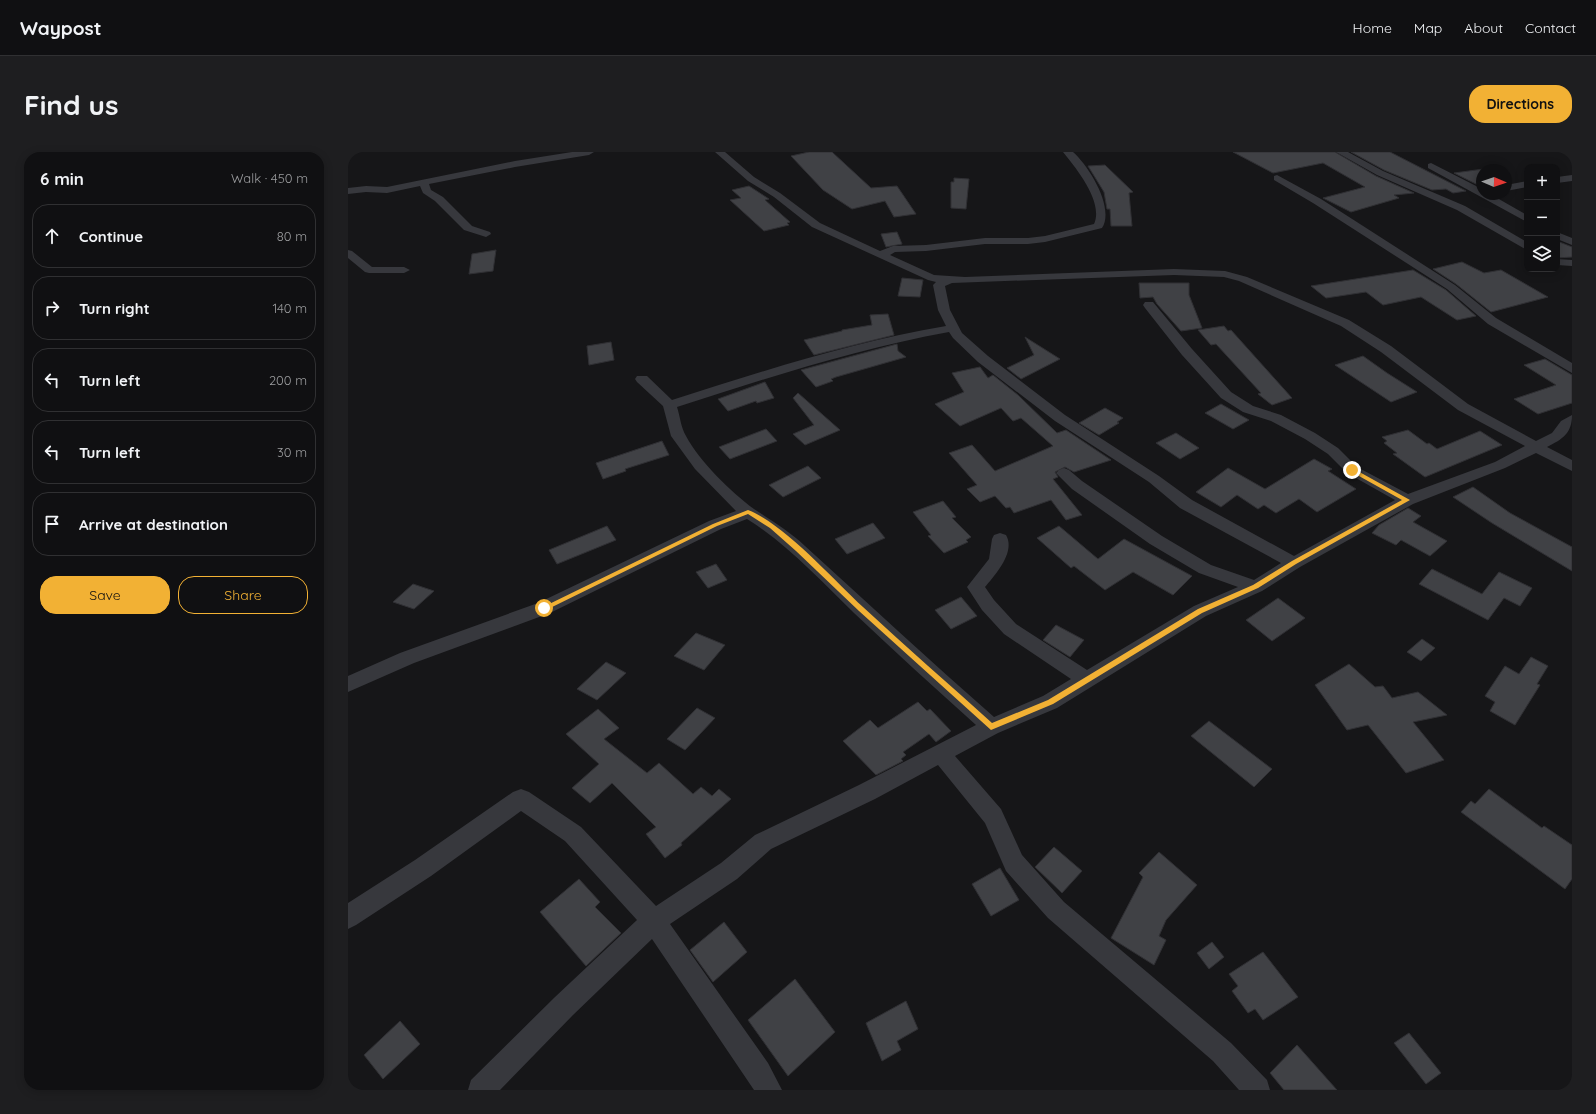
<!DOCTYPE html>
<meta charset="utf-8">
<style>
body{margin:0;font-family:Quicksand,sans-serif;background:#1e1e20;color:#f1f3f6}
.controls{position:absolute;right:12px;top:12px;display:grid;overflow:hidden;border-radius:8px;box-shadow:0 2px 10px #0003}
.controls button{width:36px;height:36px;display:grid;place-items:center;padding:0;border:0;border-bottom:1px solid #303032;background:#101012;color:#f1f3f6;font:20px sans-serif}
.compass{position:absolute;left:1128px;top:12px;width:36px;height:36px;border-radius:50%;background:#101012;box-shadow:0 2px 10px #0003;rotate:92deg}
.stop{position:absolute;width:12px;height:12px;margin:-9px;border:3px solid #f2b134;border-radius:50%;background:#fff}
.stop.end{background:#f2b134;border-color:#fff;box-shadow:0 1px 4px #0008}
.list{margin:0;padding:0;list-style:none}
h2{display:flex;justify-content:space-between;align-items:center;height:52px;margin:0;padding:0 16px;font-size:17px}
h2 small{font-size:13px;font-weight:400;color:#9c9d9f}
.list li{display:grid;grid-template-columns:26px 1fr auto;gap:12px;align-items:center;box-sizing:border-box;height:64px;margin:0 8px 8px;padding:0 8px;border:1px solid #303032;border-radius:16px}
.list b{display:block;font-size:15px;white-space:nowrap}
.list em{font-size:13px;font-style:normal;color:#9c9d9f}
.actions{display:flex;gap:8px;padding:12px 16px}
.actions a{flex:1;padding:9px 0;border:1px solid #f2b134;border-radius:16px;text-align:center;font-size:14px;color:#f2b134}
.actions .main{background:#f2b134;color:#111}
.icon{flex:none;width:22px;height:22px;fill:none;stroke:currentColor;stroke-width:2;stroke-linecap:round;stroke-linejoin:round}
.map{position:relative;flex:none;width:1224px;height:938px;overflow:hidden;border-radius:16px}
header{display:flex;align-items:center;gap:24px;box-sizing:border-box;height:56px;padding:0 20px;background:#101012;border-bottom:1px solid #303032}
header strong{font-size:19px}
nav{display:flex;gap:22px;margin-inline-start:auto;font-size:14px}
.intro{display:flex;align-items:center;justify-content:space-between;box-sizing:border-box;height:96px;padding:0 24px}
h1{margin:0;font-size:28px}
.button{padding:10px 18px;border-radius:16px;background:#f2b134;color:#111;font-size:14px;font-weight:700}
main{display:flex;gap:24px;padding:0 24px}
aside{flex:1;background:#101012;border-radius:16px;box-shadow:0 2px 10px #0003}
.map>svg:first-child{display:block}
.building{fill:#404145;stroke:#303034}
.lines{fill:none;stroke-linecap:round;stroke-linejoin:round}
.street{fill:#37383d;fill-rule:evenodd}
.route{fill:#f2b134}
</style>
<header>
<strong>Waypost</strong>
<nav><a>Home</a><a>Map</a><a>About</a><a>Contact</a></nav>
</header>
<div class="intro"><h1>Find us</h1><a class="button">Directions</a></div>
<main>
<aside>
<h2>6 min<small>Walk · 450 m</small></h2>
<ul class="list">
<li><svg class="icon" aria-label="ahead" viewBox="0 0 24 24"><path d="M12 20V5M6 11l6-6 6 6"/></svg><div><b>Continue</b></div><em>80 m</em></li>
<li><svg class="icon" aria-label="right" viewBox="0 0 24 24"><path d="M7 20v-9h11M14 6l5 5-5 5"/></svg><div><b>Turn right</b></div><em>140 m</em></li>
<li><svg class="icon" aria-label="left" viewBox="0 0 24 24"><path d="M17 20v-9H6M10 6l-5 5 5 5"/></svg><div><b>Turn left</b></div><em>200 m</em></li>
<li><svg class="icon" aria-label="left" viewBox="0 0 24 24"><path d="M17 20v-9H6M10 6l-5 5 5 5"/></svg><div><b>Turn left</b></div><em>30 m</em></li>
<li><svg class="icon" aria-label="arrive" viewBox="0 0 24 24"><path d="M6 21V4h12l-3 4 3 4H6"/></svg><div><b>Arrive at destination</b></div></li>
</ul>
<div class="actions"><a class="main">Save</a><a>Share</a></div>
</aside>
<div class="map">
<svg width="1224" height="938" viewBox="0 0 1224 938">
<rect width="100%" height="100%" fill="#161618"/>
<!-- building -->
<path class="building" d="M461 0H484L523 36 549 34 568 62 546 65 537 49 504 57 475 38 443 4Z
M885 0H987L1028 24 1066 41 1046 43 1051 46 1003 60 975 46 1017 35 975 11 925 21Z
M1003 0H1042L1118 39 1105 41 1098 37 1084 38 1036 18Z
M757 13 785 40 781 41 784 74H763L762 57H759L756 40 740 14Z
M1143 16 1148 18H1134V35L1106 21Z
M606 26 621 27 618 57 603 56V30H606Z
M401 34 421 47 417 48 442 70 439 71 441 73 416 79 382 48 393 46 384 38Z
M549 80 554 92 538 95 533 82Z
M1209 89 1224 95V105L1209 106Z
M148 98 145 119 121 122 124 102Z
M1114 110 1136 121 1153 118 1200 145 1143 160 1108 132 1085 117Z
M1065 118 1098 138 1128 164 1109 168 1073 145 1035 153 1018 140 978 146 963 134Z
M554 126 575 128 572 145 550 144Z
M791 131H841V143L854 176 833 179 809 152 805 145 792 146Z
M540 162 546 183 466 203 456 188 494 179V178L524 173 522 163Z
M876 174 880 179 883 178 944 246 924 253 910 242 913 241 868 192 863 193 850 178Z
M677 185 712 207 673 227 659 216 686 203Z
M263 190 266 208 241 213 239 194Z
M549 192 550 199 558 205 488 225 483 227 485 229 468 235 453 218Z
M1015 204 1039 221 1069 240 1043 250 987 213Z
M1197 207 1224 223V251L1190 262 1166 247 1208 233 1176 213Z
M632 215 640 226 645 223 670 243 709 281 718 278 763 308 726 320 717 315 707 320 710 325 705 327 734 363 718 368 703 348 666 361 662 355 658 356 647 344 632 350 619 337 629 333 601 301 624 293 647 319 705 294 673 266 665 269 653 256 612 274 587 252 616 240 604 221Z
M417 230 426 246 409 251 408 249 380 259 370 247Z
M450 241 492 278 457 293 445 282 466 273 445 246Z
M873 252 901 268 885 277 857 261Z
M757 256 775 266 769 270 771 271 751 283 731 271Z
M418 277 429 289 382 307 371 295Z
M1060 278 1079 292 1081 291 1089 297 1132 279 1154 293 1077 325 1045 302 1049 301 1036 291 1039 289 1034 285Z
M828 281 851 296 832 307 808 291Z
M314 289 321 303 277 317 278 319 255 327 248 311Z
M966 307 984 317 980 319 1008 337 969 360 951 347 928 361 916 353 910 357 889 343 873 355 848 340 880 316 917 337Z
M460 314 473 326 435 345 421 333Z
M1125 335 1162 361 1224 395V419L1144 371 1105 345Z
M595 349 608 365 604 366 623 385 618 388 620 390 596 401 580 384 583 383 565 360Z
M1060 356 1073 364 1065 370 1099 389 1082 404 1053 388 1048 393 1024 381 1031 373Z
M525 371 537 386 499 402 487 387Z
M259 374 268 388 209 412 201 398Z
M711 374 750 407 776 387 844 424 825 443 785 420 757 438 726 414 723 416 689 386Z
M368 412 379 428 360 436 348 420Z
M1084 417 1134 442 1151 420 1184 436 1172 454 1156 446 1140 468 1071 432Z
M65 432 86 439 66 457 45 450Z
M613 445 629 464 603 477 587 458Z
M930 446 957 466 924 489 898 468Z
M708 473 736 488 722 505 695 488Z
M348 481 377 493 356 518 326 504Z
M1074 487 1087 496 1073 509 1059 500Z
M1183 505 1200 514 1189 532 1192 533 1167 573 1142 559 1147 550 1137 544 1157 514 1171 522Z
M258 510 278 521 249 548 229 537Z
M1001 512 1027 535 1035 534 1044 546 1070 540 1099 563 1065 570 1096 608 1058 621 1020 573 999 578 967 533Z
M570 550 579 559 582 557 603 579 588 590 581 582 555 600 558 603 553 607 555 609 528 623 495 589 522 568 530 576Z
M349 556 367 566 337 598 319 587Z
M250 557 271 576 256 587 299 621 311 611 345 642 353 635 364 644 371 637 383 647 333 691 334 693 317 706 298 682 308 675 264 631 242 651 224 636 251 612 218 582Z
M861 569 924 617 906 635 843 584Z
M1141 637 1194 676 1196 674 1224 693V727L1217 737 1113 660 1123 649 1127 652Z
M706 695 734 719 714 741 687 715Z
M811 700 849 733 818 768 811 784 818 788 806 813 763 786 795 725 791 721Z
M652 716 671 748 643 764 624 732Z
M231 727 252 750 247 755 273 781 238 814 192 760Z
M376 770 399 800 365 830 342 798Z
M864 790 876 805 861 817 849 801Z
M915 800 950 845 915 868 907 857 900 861 884 839 890 834 881 822Z
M447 827 487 880 440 924 400 868Z
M558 849 570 877 549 889 553 898 534 909 518 871Z
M52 869 72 892 35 927 16 903Z
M1061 881 1093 921 1078 932 1046 891Z
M949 893 989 938H936L922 921Z"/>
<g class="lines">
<!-- street -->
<path class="street" d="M224 0H246L241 3 167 15 81 32 83 38 95 45 124 74 142 80 143 82 138 85 116 78 87 49 75 41 72 34 39 41 18 40 0 42V36L18 34 39 35 167 9Z
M367 0H377L406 25 432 41 472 71 532 99 545 94 578 93 637 86H680L697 84 746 72C756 50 728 16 715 0H725C741 14 767 56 754 76L697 90 680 92H637L578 99 547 100 542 103 586 123 617 125 826 117 877 119 899 125 1001 168 1043 194 1120 252 1188 289 1204 281 1213 269 1224 263C1224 281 1215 287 1199 295L1224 308V319L1188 301 1157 316 1065 352 952 415 914 439 858 464 709 556 650 581 607 604 653 657 674 703 716 750 883 891 919 928 922 938H891L865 909 700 766 658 719 637 671 590 613 527 647 423 697 389 727 322 772 420 911 434 938H406L304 787 225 863 152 938H120L123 928 207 845 289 768 217 689 173 659 83 724 8 773 0 777V751L67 708 165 640 173 637 181 640 233 675 308 754 373 711 407 683 511 633 628 573C587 536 546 499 506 461 472 428 439 392 399 367L373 377 202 461 66 511 0 540V524L52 501 190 451 361 369 388 359 347 317 323 284 315 254 289 230 287 227 289 224H299L324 248C415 219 504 190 598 174L590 158 585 133 588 130 580 128 464 75 426 45 400 29ZM826 123 876 125 891 129 993 174 1033 200 1110 258 1177 294 1147 310 1060 342 1009 315 990 296 967 281 933 263 905 254 883 240 844 197 805 150H797L795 153 797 156 834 203 873 246 895 260 923 269 957 287 980 302 999 321 1047 348 946 404 844 348 811 324 717 263 640 204 614 181 602 158 597 134 604 131ZM601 180 605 186 630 210 707 269 801 330 832 356 933 411 906 428 863 413 814 384 734 329 721 318 716 316 711 318 708 321 724 337 802 392 851 421 890 435 846 454 739 518 668 472 646 448 637 435C647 423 668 400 658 383L652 381 646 383 644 387 641 407 619 435 634 458 656 482 723 527 695 544 646 565C582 509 520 451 457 394 441 379 424 369 406 357 383 340 351 309 338 284 333 276 332 264 329 255 419 226 508 197 601 180Z
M988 0H1000L1035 19 1117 54 1179 90V98L1109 58 1029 23Z
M1083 11 1134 37V42H1142L1179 63V70L1080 16V12Z
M929 23 973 47 1107 133 1148 166 1224 211V221L1140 172 1099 137 965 51 926 28V24Z
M1224 23V29L1209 31V25Z
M1179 29V35L1158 39V33Z
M1209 80 1224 86V93L1209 87Z
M0 98 4 99 24 115H56L62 118 56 121H21L17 120 0 106Z
M1209 107 1224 108V114L1209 113Z"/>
</g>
<!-- route -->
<path class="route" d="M1002 317H1006L1062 348 948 412 910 436 854 461 705 552 643 578 511 459 448 399 422 376 400 362 369 374 198 458 193 456 365 372 400 358C435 371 486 428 515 455 558 495 601 532 644 571L700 548 850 457 905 433 944 409 1054 348 1002 319Z"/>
</svg>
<div class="controls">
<button>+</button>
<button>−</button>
<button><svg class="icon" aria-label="layers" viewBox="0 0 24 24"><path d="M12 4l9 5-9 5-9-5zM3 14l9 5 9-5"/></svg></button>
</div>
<svg class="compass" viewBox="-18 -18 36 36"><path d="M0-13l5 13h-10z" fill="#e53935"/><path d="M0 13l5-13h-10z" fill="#9c9d9f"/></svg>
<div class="stop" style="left:196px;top:456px"></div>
<div class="stop end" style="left:1004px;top:318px"></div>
</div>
</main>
